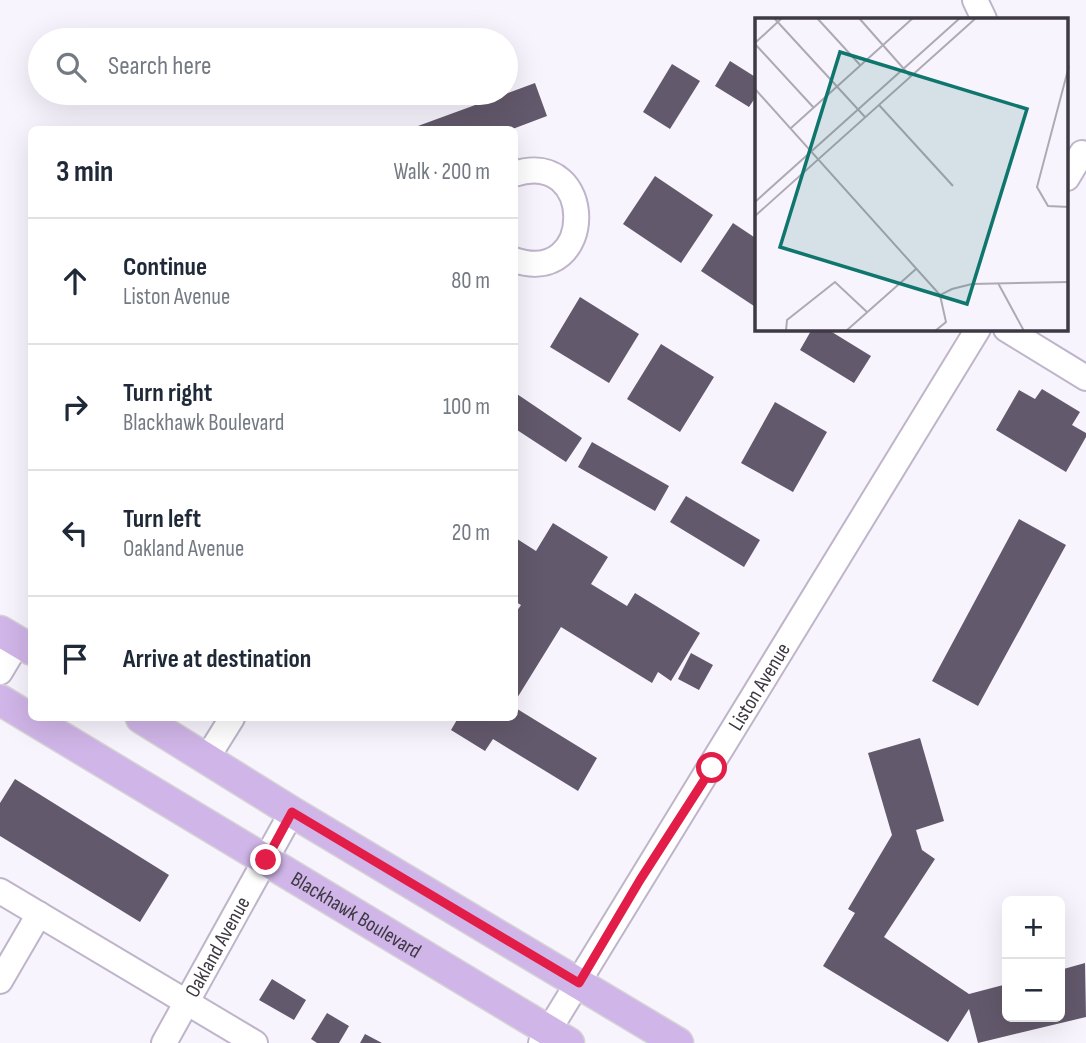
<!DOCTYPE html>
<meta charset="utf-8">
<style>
body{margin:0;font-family:"Sofia Sans Condensed",sans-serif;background:#f6f6f7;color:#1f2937}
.controls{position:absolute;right:21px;bottom:21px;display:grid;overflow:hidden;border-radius:10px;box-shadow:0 7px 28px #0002}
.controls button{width:63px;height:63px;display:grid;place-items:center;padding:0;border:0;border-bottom:2px solid #e0e1e3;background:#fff;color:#1f2937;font:35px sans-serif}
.stop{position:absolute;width:21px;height:21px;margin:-16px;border:5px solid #e11d48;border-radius:50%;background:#fff}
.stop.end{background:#e11d48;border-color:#fff;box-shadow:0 2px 7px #0008}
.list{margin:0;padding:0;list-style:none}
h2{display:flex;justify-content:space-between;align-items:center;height:91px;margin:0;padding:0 28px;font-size:30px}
h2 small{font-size:23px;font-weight:400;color:#747a83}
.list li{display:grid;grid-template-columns:46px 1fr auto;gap:21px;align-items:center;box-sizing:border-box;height:126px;padding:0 28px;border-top:2px solid #e0e1e3}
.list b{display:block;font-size:26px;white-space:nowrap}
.list p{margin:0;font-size:23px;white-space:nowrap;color:#747a83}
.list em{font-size:23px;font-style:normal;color:#747a83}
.icon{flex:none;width:38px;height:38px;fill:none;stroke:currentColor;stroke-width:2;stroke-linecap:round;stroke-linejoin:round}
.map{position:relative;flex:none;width:1086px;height:1043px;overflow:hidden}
.search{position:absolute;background:#fff;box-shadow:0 7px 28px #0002;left:28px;top:28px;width:490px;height:77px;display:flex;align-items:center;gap:18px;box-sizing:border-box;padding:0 24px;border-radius:38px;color:#747a83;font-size:26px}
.panel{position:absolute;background:#fff;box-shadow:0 7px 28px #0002;left:28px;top:126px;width:490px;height:595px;border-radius:10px}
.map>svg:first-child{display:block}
.building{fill:#63596c}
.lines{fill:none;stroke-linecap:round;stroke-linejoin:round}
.minor-casing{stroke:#bfb4ca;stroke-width:28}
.major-casing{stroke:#d5d3d5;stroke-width:33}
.minor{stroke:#fff;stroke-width:24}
.major{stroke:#d0b5e8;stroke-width:30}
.route{stroke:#e11d48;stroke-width:9}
.labels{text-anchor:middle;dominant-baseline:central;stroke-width:7;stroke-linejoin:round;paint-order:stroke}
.street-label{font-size:21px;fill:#3e3942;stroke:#fff}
.inset-road{fill:none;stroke:#aea9b2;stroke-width:2}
.view{fill:#0f766e;fill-opacity:0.15;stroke:#0f766e;stroke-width:3.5}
.inset-edge{fill:none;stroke:#3e3942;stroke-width:3.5}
</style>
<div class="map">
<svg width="1086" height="1043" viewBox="0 0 1086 1043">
<rect width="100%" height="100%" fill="#f8f4fd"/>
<!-- building -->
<path class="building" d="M730 61 757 78V95L749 107 715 86Z
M672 64 700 81 670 129 643 112Z
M535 83 547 116 510 130H407Z
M655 176 713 215 681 263 623 224Z
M733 223 757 239V308L701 271Z
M580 297 639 334 609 383 550 347Z
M812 329H827L871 356 854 383 800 350Z
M661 344 714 377 680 432 627 399Z
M1042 389 1080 412 1072 425 1086 433V437L1066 472 996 430 1019 390 1035 399Z
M514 392 582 438 566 462 514 428Z
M775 402 827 432 793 492 741 463Z
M592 442 669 486 655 511 578 467Z
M686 496 760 540 744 567 670 522Z
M1019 519 1066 545 978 706 932 681Z
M553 523 608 557 591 584 627 606 635 593 700 633 671 681 658 672 652 683 561 627 514 703V615L521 605 514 601V537L536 551Z
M691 653 713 665 699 690 678 679Z
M514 707 597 758 578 791 493 739 485 751 451 730 458 718H514Z
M920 738 944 821 916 830 922 850 935 859 884 937 969 994 1007 984V1017H1060V970L1085 963 1086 1017 978 1043 969 1009 948 1042 823 966 855 913 848 909 892 835 868 753Z
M15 779 169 875 140 922 0 836V803Z
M272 979 306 1000 294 1020 259 1000Z
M327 1013 349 1026 339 1043H317L311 1039Z
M365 1034 382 1043H360Z"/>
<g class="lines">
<!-- minor casing -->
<g class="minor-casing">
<g id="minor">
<path d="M975 0 984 19"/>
<path d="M514 174C597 147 597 288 514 260"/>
<path d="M1067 178 1082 153"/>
<path d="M1006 329 1086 378"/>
<path d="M0 672 18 642"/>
<path d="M207 758 232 718"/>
<path d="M0 891 255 1043"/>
<path d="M0 981 39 914"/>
<path id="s1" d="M164 1043 292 812"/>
<path id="s2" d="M541 1043 978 329"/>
</g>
</g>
<!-- major casing -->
<g class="major-casing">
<g id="major">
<path d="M0 631 32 650"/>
<path id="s3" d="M0 700 569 1043"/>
<path d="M141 718 292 812 678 1043"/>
</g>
</g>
<!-- minor -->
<use href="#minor" class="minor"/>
<!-- major -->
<use href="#major" class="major"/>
</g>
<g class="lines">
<!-- route -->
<path class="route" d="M266 860 292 812 579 983 640 880 712 768"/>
</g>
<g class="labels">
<!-- street labels -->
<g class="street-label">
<text stroke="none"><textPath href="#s2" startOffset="418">Liston Avenue</textPath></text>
<text stroke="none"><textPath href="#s3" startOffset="416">Blackhawk Boulevard</textPath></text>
<text stroke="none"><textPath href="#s1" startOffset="110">Oakland Avenue</textPath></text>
</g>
</g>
<!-- overview -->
<g transform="translate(755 18)">
<rect width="313" height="313" fill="#f8f4fd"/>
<path class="inset-road" d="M19 0 110 99M62 0 106 48M104 0 156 59M0 25 27 0M0 26 59 90M314 48 282 169 293 188 314 189M0 71 185 277M124 87 198 168M36 110 158 0M0 184 205 0M0 198 221 0M243 265 269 313M31 313 32 302 80 264 112 294M91 313 161 251M180 313 191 304 185 277 197 271 217 266 314 264"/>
<path class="view" d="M85 34 272 91 212 286 25 229Z"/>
<rect width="313" height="313" class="inset-edge"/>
</g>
</svg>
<div class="controls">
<button>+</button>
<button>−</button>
</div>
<div class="stop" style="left:712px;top:768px"></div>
<div class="stop end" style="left:266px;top:860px"></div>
<div class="search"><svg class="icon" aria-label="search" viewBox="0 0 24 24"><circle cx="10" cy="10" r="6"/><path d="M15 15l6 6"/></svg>Search here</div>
<section class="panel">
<h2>3 min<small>Walk · 200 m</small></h2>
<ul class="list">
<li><svg class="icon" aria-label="ahead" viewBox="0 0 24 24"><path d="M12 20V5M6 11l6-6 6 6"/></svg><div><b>Continue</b><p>Liston Avenue</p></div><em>80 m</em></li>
<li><svg class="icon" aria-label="right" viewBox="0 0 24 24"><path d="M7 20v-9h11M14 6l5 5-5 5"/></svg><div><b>Turn right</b><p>Blackhawk Boulevard</p></div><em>100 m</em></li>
<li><svg class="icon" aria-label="left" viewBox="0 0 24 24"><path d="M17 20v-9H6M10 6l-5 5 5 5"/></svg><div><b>Turn left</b><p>Oakland Avenue</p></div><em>20 m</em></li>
<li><svg class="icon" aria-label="arrive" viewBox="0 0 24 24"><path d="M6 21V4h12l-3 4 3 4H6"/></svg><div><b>Arrive at destination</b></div></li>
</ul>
</section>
</div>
